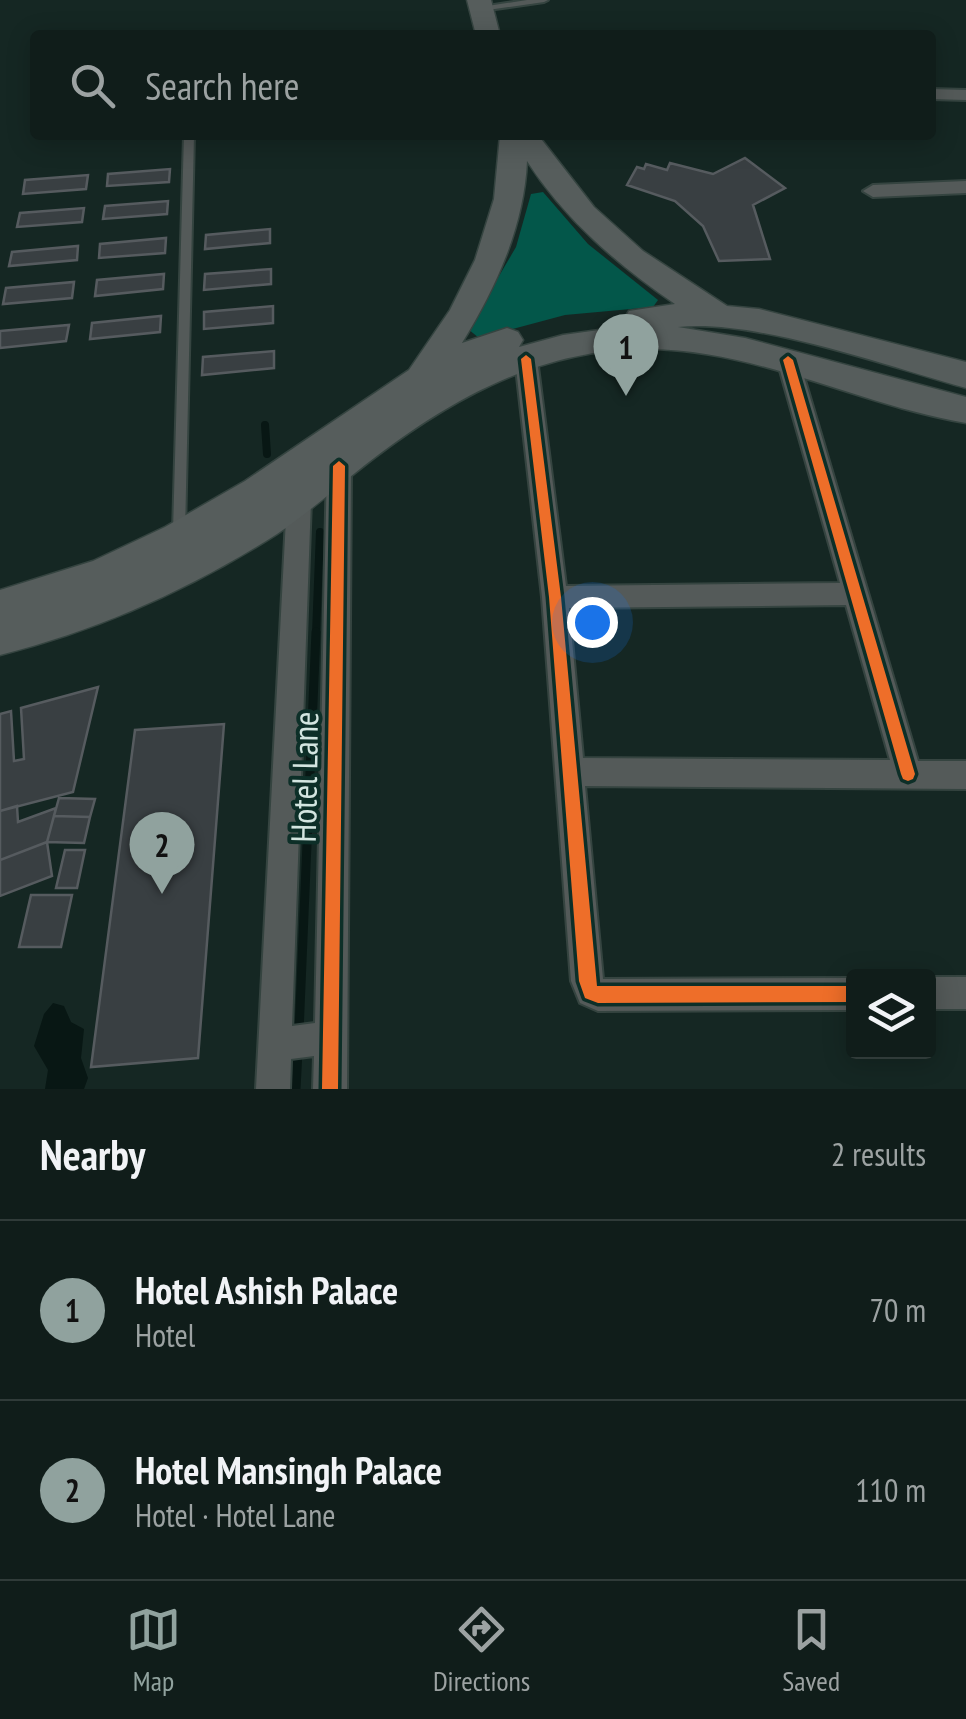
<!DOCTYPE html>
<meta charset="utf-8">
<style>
body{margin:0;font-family:"PT Sans Narrow",sans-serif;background:#192623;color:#f1f3f6}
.controls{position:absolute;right:30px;bottom:30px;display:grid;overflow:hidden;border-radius:10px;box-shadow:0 5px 25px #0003}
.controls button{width:90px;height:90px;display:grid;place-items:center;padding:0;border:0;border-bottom:2px solid #303b39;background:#101d1a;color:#f1f3f6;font:50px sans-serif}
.you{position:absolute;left:592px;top:622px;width:35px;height:35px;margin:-25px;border:8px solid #fff;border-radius:50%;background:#1a73e8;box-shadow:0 0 0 15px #1a73e833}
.badge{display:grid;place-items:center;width:65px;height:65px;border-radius:50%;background:#90a29e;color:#111;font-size:32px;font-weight:700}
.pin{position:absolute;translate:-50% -82px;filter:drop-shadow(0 2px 5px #0008)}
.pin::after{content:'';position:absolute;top:52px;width:35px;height:30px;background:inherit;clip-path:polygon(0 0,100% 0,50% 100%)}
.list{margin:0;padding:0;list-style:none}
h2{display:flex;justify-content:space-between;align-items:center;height:130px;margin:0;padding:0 40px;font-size:42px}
h2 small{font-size:32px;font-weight:400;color:#9ca2a2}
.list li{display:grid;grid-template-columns:65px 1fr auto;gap:30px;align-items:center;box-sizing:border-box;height:180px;padding:0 40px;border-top:2px solid #303b39}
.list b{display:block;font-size:38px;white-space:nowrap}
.list p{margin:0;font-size:32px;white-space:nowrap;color:#9ca2a2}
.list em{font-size:32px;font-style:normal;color:#9ca2a2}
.icon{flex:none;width:55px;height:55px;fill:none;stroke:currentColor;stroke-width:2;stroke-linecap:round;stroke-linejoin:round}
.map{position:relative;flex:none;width:966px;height:1089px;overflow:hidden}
.search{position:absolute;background:#101d1a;box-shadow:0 5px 25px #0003;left:30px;right:30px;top:30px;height:110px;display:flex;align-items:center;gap:25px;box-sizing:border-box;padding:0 35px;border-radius:10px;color:#9ca2a2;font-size:38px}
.sheet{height:490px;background:#101d1a}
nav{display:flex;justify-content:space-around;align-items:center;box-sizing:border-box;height:140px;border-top:2px solid #303b39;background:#101d1a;font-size:28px;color:#9ca2a2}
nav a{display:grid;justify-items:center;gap:5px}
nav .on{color:#90a29e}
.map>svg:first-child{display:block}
.green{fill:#03574a}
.water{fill:#081714}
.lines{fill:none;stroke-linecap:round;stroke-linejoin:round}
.stream-far1{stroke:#081714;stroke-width:8}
.stream{stroke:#081714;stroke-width:9}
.building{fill:#393f42;stroke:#565b5f;stroke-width:2.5}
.lane-casing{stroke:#354440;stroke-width:4}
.street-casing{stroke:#354440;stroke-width:4}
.secondary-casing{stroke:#354440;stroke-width:3}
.lane{fill:#545a59;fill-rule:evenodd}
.street{fill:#545a59;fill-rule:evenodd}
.secondary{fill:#565d5c;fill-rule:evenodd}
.cycleway-casing{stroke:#0d2f28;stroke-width:7}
.cycleway{fill:#ee6e29;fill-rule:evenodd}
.labels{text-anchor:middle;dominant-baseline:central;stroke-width:8;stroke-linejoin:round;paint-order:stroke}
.street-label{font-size:35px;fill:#d3e5e0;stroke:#0d2f28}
</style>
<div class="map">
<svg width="966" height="1089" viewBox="0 0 966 1089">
<rect width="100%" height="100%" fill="#152723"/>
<!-- green -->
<path class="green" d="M543 192 588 244 658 300 653 307 565 315 479 338 468 329 516 247 531 194Z"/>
<!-- water -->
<path class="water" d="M53 1003 64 1006 71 1022 84 1029 81 1058 88 1078 84 1089H45L48 1070 34 1046 44 1014Z"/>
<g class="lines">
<!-- stream-far1 -->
<path class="stream-far1" d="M265 425 267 454
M316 634 320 532"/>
<!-- stream -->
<path class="stream" d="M299 1032 316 632
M296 1089 298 1051"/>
</g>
<!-- building -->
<path class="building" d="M745 158 785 188 753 205 770 259 719 261 703 226 675 201 627 185 637 167 644 169 646 164 667 170 670 163 713 174Z
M170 169 169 182 107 186 108 174Z
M88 175 86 189 23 194 25 180Z
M168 201 167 214 103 219 105 206Z
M84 208 82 222 17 227 20 213Z
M270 229V243L205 249 206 235Z
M166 238 165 253 99 258 100 244Z
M78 246 77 260 9 266 12 252Z
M271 269V284L204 290 205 274Z
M164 274 163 289 95 296 97 280Z
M74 282 72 298 3 304 6 288Z
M273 306V323L204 329V312Z
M161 316 160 332 90 339 92 323Z
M69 325 66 341 0 348V331Z
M274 351V368L202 375 203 357Z
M98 687 73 792 0 811V714L11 711 14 761 24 759 21 708Z
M224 724 198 1058 91 1067 135 730Z
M59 798 95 799 90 817 54 816Z
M17 806 18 822 56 808 47 842 0 860V811Z
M54 816 90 817 84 843 47 842Z
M47 842 52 876 0 896V860Z
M65 850H85L77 888H56Z
M31 895H72L61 947H19Z"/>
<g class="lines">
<!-- lane casing -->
<g class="lane-casing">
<path id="lane" d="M527 0H548L544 2 481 11 477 9 481 7Z
M184 135H194L185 532 183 536H175L173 532Z"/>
</g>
<!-- street casing -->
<g class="street-casing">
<path id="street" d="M931 89 966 90V100L931 99Z
M966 181V193L873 197 863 191 873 185Z
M526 351 537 359 566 586 840 583 777 360 788 352 799 360 918 761H966V789L585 786 603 979 854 978V1010L598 1011 580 1003 571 981 542 597 515 359ZM846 605 890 760 583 758 569 608Z
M339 456 347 459 351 466 347 1089H313L314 1056 291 1059 290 1089H256L287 500 290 493H308L311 500 292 1026 315 1023 327 466 331 459Z
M928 977H966V1009H928Z"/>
</g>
<!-- secondary casing -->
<g class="secondary-casing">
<path id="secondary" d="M467 0H491L500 35H476Z
M500 135H538L594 207 643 251 727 306 759 309 966 362V388C886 366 758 319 678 327L745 338 966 397V423C859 405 759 350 649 349 535 348 440 405 355 473 329 494 305 515 277 534 191 589 99 630 0 655V590L93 561 165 527 245 481 409 370 450 310 475 260 494 199ZM527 161C565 220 618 265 675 304L629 311 624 319 628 326 563 335 519 347 523 340 518 332 507 328 462 343C496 287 524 227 527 161Z"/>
</g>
<!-- lane -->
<use href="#lane" class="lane"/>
<!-- street -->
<use href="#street" class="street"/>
<!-- secondary -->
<use href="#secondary" class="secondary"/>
<!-- cycleway casing -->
<g class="cycleway-casing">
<path id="cycleway" d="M526 355 531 359 561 597 597 986H854V1002L598 1003 585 998 579 981 549 597 521 359Z
M788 356 793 360 915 774 913 779 908 781 903 779 901 774 783 360Z
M339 461 345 466 338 1089H322L333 466Z"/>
</g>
<!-- cycleway -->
<use href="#cycleway" class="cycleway"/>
</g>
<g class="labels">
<!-- street labels -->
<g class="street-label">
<text transform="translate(304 777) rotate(-89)">Hotel Lane</text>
</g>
</g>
</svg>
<div class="controls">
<button><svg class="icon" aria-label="layers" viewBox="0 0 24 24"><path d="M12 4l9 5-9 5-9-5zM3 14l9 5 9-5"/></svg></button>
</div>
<div class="you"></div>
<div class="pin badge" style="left:626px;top:396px">1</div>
<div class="pin badge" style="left:162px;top:894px">2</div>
<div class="search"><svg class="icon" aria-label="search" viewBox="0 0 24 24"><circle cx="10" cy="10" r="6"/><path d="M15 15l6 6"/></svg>Search here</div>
</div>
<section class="sheet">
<h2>Nearby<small>2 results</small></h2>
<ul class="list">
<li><span class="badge">1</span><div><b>Hotel Ashish Palace</b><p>Hotel</p></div><em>70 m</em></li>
<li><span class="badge">2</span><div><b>Hotel Mansingh Palace</b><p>Hotel · Hotel Lane</p></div><em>110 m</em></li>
</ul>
</section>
<nav>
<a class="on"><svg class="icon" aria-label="map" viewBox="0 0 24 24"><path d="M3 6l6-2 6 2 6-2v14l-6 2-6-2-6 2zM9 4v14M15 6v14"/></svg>Map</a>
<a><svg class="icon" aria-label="directions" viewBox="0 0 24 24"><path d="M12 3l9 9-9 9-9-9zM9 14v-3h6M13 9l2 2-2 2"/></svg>Directions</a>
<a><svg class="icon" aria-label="saved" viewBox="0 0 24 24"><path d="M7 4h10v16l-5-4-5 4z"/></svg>Saved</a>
</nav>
